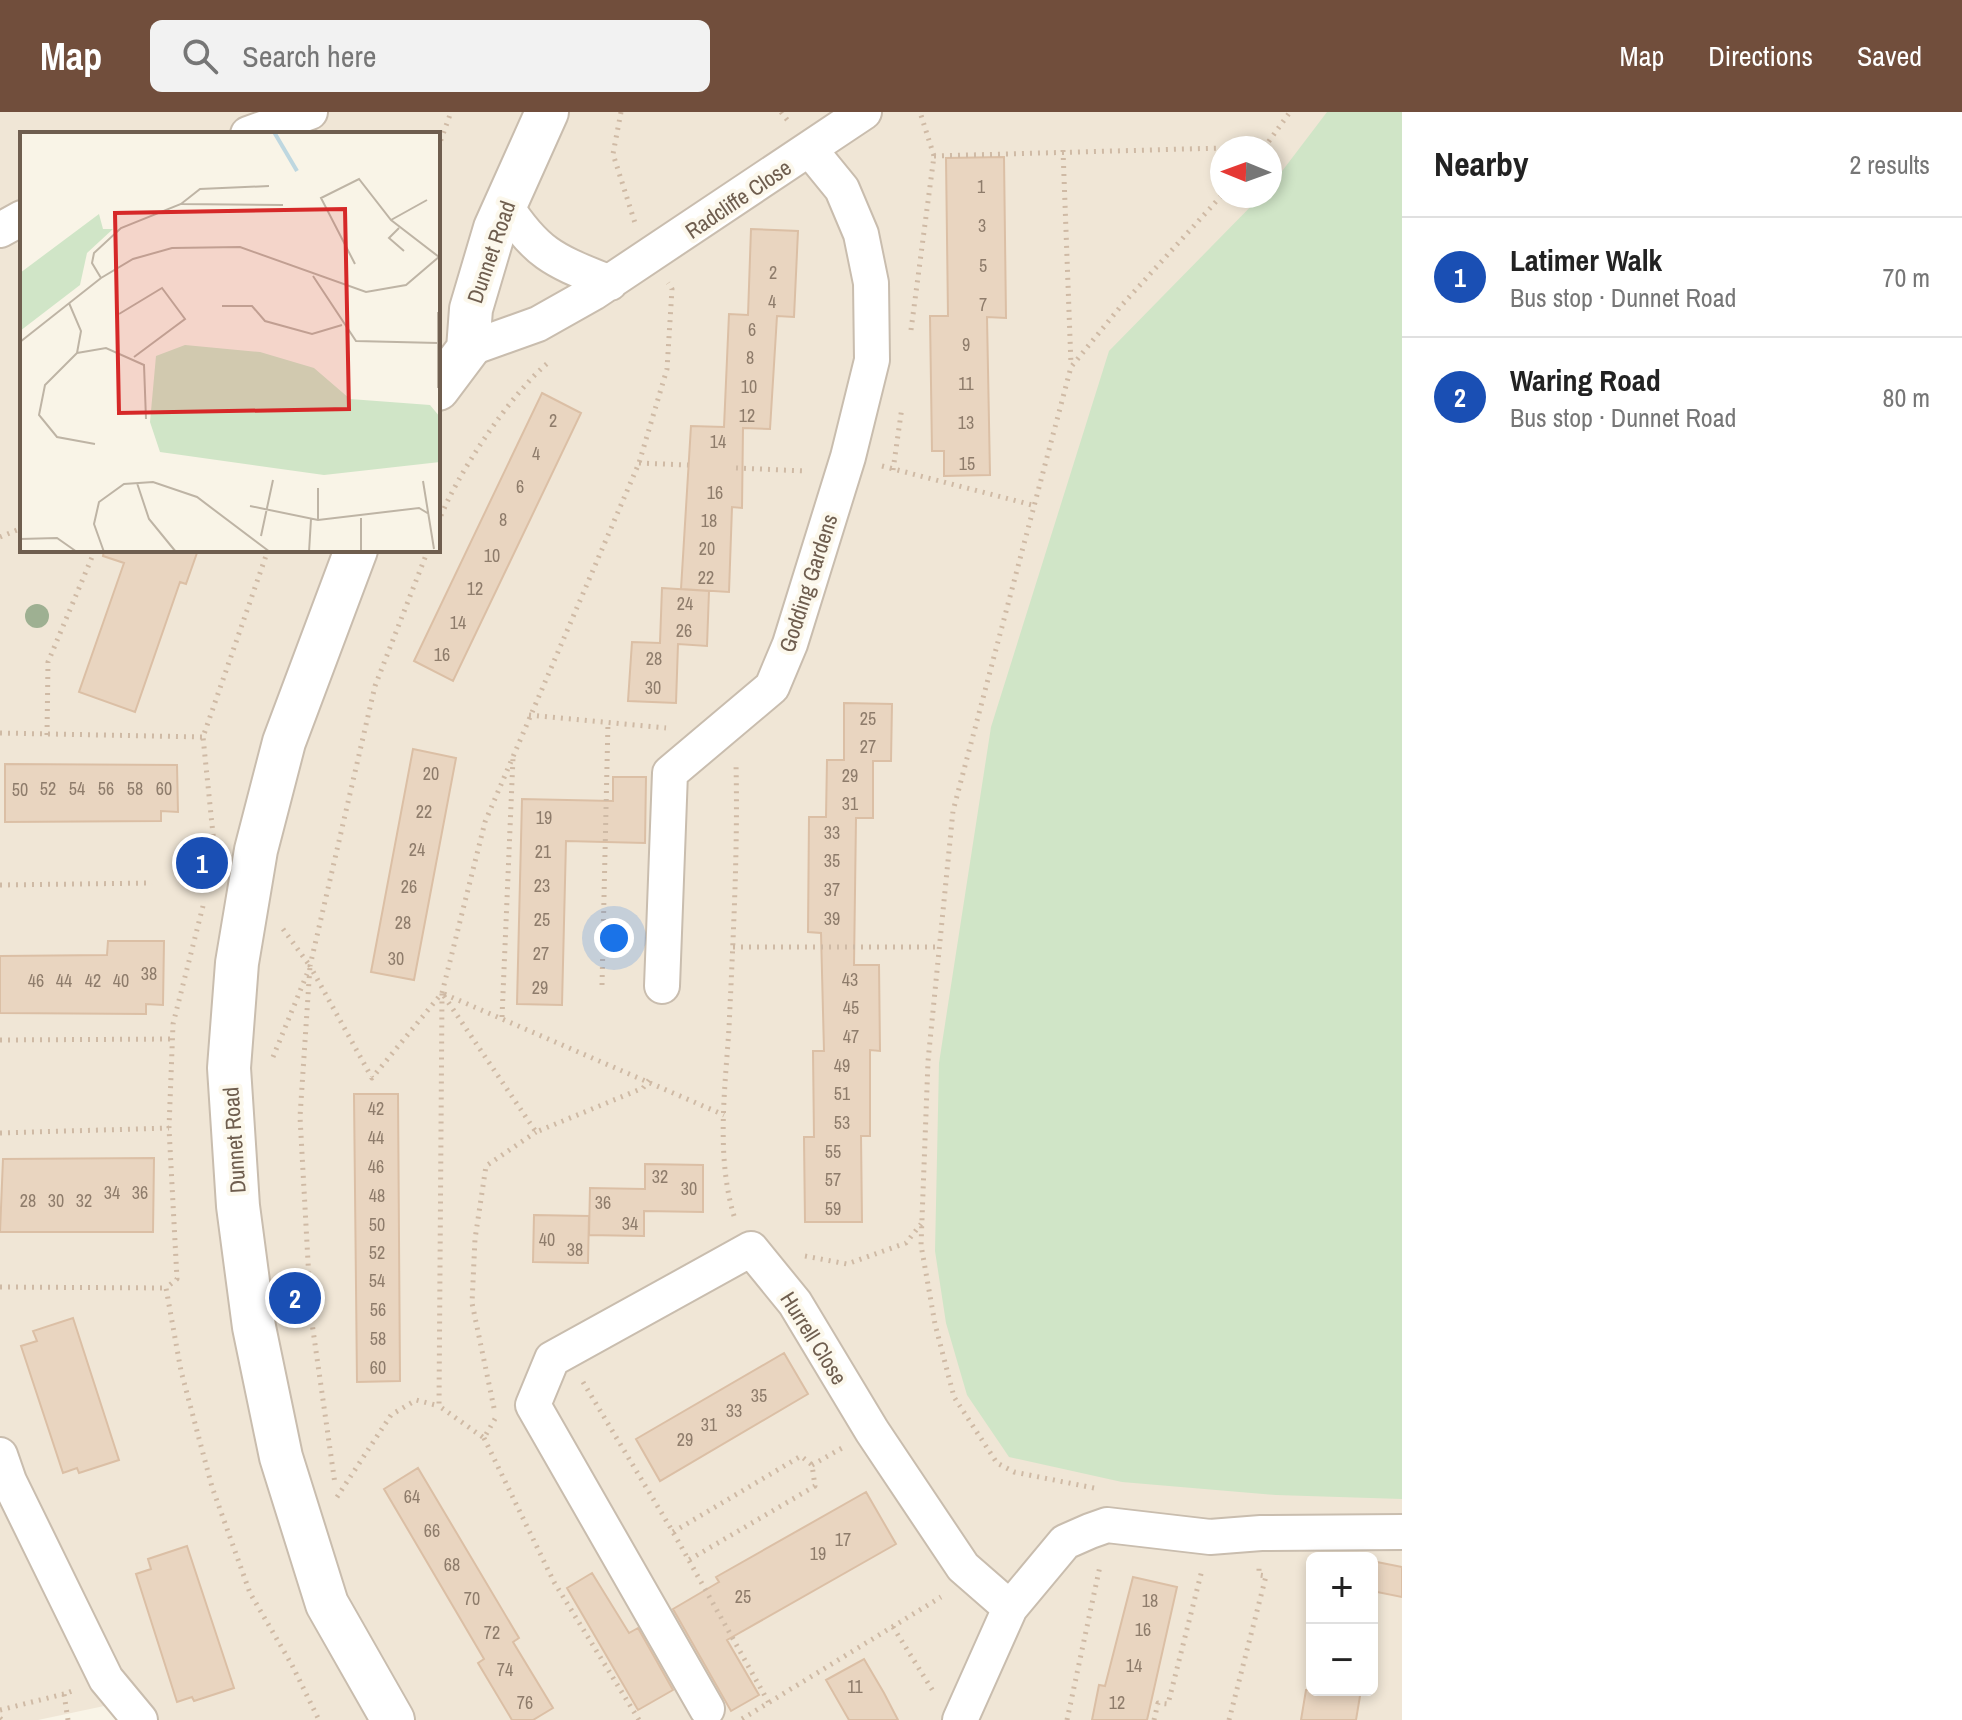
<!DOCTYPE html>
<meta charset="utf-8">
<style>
body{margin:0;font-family:"Archivo Narrow",sans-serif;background:#f2f2f2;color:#222}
.controls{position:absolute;right:24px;bottom:24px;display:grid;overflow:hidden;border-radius:12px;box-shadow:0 4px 12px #0003}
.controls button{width:72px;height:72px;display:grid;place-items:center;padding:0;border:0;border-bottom:2px solid #e0e0e0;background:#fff;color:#222;font:40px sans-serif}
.compass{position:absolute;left:1210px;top:24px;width:72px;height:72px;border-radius:50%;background:#fff;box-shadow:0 4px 12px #0003;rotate:271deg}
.you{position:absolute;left:614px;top:826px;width:28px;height:28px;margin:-20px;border:6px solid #fff;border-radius:50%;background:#1a73e8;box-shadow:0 0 0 12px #1a73e833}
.badge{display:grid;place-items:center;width:52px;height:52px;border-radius:50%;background:#714e3c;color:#fff;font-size:26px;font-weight:700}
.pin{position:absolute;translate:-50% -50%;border:4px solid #fff;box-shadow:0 2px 8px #0006}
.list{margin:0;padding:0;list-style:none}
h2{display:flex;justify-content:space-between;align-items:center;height:104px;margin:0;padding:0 32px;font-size:34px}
h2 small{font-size:26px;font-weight:400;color:#767676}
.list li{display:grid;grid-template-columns:52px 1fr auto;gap:24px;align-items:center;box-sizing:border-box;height:120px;padding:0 32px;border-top:2px solid #e0e0e0}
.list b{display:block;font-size:30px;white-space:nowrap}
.list p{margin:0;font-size:26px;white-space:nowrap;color:#767676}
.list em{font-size:26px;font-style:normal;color:#767676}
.icon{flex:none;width:44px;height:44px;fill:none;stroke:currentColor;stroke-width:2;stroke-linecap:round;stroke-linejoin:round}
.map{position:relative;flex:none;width:1402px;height:1608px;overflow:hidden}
header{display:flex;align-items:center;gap:48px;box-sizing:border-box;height:112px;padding:0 40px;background:#714e3c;color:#fff}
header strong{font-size:38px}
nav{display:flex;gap:44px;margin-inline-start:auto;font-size:28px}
.search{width:560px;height:72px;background:#f2f2f2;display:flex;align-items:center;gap:20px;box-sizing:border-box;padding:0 28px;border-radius:12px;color:#767676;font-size:30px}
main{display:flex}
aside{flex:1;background:#fff}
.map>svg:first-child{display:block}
.residential{fill:#f0e6d6;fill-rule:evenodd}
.green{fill:#d0e5c7}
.building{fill:#e9d5c0;stroke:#dbbfa5;stroke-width:2}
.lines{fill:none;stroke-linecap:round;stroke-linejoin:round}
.minor-casing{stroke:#c9bdae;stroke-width:38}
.tertiary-casing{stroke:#c9bdae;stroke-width:46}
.path{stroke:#cfbaa5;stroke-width:5;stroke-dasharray:2 6;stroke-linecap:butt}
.minor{stroke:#fff;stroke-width:34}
.tertiary{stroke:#fff;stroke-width:42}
.tree{fill:#9eb092}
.labels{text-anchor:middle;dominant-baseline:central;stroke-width:8;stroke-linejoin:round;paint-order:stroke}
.number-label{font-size:18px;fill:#8e7c6b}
.street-label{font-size:22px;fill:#6f5e4f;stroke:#fcf8ec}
.inset-river{fill:none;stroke:#bed7e0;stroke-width:4}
.inset-road{fill:none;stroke:#beb4a5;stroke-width:2}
.view{fill:#d62828;fill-opacity:0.15;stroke:#d62828;stroke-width:4}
.inset-edge{fill:none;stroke:#6f5e4f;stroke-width:4}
</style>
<header>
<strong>Map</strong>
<div class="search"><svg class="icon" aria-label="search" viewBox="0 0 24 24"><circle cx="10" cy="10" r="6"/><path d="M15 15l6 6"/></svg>Search here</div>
<nav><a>Map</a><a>Directions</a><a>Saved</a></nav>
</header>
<main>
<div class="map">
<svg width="1402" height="1608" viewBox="0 0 1402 1608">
<rect width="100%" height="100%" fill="#f9f4e7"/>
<!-- residential -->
<path class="residential" d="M0 0H1402V1608H158L142 1586 38 1608H0ZM22 22H438V438H22ZM1222 36H1270V84H1222ZM1312 1446H1372V1578H1312Z"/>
<!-- green -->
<path class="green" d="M1327 0H1402V1387L1276 1383 1122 1370 1009 1345 967 1283 946 1211 935 1139 939 951 991 615 1109 239 1261 84H1270V75Z"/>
<!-- building -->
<path class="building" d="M1004 45 1006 206 987 205 990 363 944 364V339H932L930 204H948L946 46Z
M751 117 798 119 794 205 777 204 770 317 743 316 742 396 732 395 729 480 681 477 691 314 724 315 729 202 748 203Z
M542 281 581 301 453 569 414 549Z
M104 438H198L186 472 180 470 135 600 79 580 124 451 103 444Z
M662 476 709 479 707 534 678 532 676 591 628 589 632 530 660 531Z
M844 591 892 592 891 649H873V706H856L854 853H879L880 939 870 938V1024H861L862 1110H805L804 1025H814L813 939H824L821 821 808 820 809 705H826L827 648H844Z
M413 637 456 646 414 868 371 860Z
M5 652 177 653 178 700 161 699V709L5 710Z
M613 665H646L645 731 566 729 562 893 517 892 522 687 613 689Z
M108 829H164L163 893 146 892V902L0 901V844L107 843Z
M354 982H398L400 1269 357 1270Z
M154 1046 153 1120H0L3 1047Z
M645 1052 703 1053V1100L644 1099V1124L589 1123 590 1076 645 1077Z
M534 1103 589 1104 588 1151 533 1150Z
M73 1206 119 1348 79 1361 77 1356 63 1361 21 1234 37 1229 33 1219Z
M784 1241 808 1282 660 1369 636 1327Z
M418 1356 519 1526 513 1530 553 1596 533 1608H512L478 1551 484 1547 384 1377Z
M866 1380 896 1432 727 1528 759 1583 731 1599 673 1497 719 1470 716 1465Z
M187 1434 234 1576 194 1589 192 1585 177 1590 136 1462 151 1457 148 1447Z
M1372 1449 1402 1455V1485L1372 1479Z
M592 1461 629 1521 638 1516 673 1578 638 1598 567 1476Z
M1133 1465 1177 1475 1147 1608H1092L1099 1573 1105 1574Z
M864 1547 884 1581 898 1608H849L826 1568Z
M1306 1578H1361L1356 1608H1301Z"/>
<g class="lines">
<!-- minor casing -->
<g class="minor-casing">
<path id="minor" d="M248 22 310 0
M505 93C538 144 556 149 610 171
M0 118 22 106
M468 237 538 212 593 181 864 0
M662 874 670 661 772 575 790 532 848 345 872 248 871 171 861 122 842 77 811 39
M0 1343 9 1369 106 1567 140 1608
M707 1597 533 1293 552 1247 751 1137 795 1191 872 1319 963 1455 1010 1496
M960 1608 1010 1496 1065 1430 1090 1419 1107 1413 1210 1425 1261 1421 1402 1420"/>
</g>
<!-- tertiary casing -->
<g class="tertiary-casing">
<path id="tertiary" d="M438 277 468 237 471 197 495 116 547 0
M356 438 284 630 256 738 237 851 229 956 238 1094 254 1215 281 1345 327 1492 393 1608"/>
</g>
<!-- path -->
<path class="path" d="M621 0 613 42 635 111
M781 0 788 9
M438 36 451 0
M1236 36H1238
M1264 36 1290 0
M1063 38 1071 253
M934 44 1222 36
M911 218 934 44 920 0
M639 351 688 353
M882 354 1036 394
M736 356 806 359
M893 358 902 295
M438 411C456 363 511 281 550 249
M0 425 22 416
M428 438 375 574 310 854 372 966 442 881 439 1294 484 1326 496 1305
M529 603 666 616
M0 621 203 625
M47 623 48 550 95 438
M214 732 203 625 268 438
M0 773 152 771
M203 794 173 912 169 1016 177 1167 166 1176 181 1259 212 1375 250 1481 292 1553 319 1608
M283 817 310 854 300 1005 311 1204 335 1372
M733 835H940
M602 873 608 610
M442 881 485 710 639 351 667 257 672 177 668 171
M502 905 513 646
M0 928 174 927
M273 945 307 862
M649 968 643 976 536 1020 442 881 724 1003
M0 1021 169 1016
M734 1104C716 1044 725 978 729 916 733 828 738 739 736 652
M805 1144 847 1152 906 1131 921 1112
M0 1175 166 1176
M583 1270 673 1420 769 1591
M494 1296 472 1191 475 1127 486 1054 536 1020
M484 1326 554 1470 639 1608
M812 1353 842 1336
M1094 1376 1014 1360 997 1351 954 1285 935 1212 921 1133 928 949 953 699 1071 255 1121 194 1222 83
M337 1385 391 1303 416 1288 439 1294
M673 1420 801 1344 812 1353 815 1374 687 1449
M893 1515 933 1579
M0 1598 64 1582
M0 1606 2 1608
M742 1607 941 1485
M68 1608 64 1582 72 1579
M1067 1608 1100 1454
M1154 1608 1158 1591 1168 1592 1202 1458
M1229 1608 1266 1464 1259 1463V1456"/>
<!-- minor -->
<use href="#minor" class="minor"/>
<!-- tertiary -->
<use href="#tertiary" class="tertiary"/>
</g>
<!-- trees -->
<circle class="tree" cx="37" cy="504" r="12"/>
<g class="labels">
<!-- number labels -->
<g class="number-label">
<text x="981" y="74">1</text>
<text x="982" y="113">3</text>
<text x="983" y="153">5</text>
<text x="773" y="160">2</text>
<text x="772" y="189">4</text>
<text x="983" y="192">7</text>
<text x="752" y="217">6</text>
<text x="966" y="232">9</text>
<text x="750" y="245">8</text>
<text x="966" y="271">11</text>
<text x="749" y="274">10</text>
<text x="747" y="303">12</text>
<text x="553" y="308">2</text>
<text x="966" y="310">13</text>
<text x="718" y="329">14</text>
<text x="536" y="341">4</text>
<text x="967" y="351">15</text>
<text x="520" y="374">6</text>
<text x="715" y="380">16</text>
<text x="503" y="407">8</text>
<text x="709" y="408">18</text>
<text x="707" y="436">20</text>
<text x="492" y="443">10</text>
<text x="706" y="465">22</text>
<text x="475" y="476">12</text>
<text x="685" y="491">24</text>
<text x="458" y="510">14</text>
<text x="684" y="518">26</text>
<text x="442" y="542">16</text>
<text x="654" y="546">28</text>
<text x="653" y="575">30</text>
<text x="868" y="606">25</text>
<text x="868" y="634">27</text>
<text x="431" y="661">20</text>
<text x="850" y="663">29</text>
<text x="48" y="676">52</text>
<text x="77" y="676">54</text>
<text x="106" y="676">56</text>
<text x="135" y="676">58</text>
<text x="164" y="676">60</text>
<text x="20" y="677">50</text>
<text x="850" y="691">31</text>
<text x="424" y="699">22</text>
<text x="544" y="705">19</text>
<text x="832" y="720">33</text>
<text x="417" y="737">24</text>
<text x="543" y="739">21</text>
<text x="832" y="748">35</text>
<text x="542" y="773">23</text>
<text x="409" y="774">26</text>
<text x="832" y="777">37</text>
<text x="832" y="806">39</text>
<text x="542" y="807">25</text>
<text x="403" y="810">28</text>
<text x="541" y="841">27</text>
<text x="396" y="846">30</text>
<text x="149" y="861">38</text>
<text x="850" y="867">43</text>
<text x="36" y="868">46</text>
<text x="64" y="868">44</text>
<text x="93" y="868">42</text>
<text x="121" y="868">40</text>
<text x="540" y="875">29</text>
<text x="851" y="895">45</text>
<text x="851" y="924">47</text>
<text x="842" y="953">49</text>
<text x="842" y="981">51</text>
<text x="376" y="996">42</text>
<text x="842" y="1010">53</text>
<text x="376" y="1025">44</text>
<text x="833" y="1039">55</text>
<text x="376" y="1054">46</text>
<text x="660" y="1064">32</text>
<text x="833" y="1067">57</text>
<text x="689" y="1076">30</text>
<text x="112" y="1080">34</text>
<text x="140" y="1080">36</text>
<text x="377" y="1083">48</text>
<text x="28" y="1088">28</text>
<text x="56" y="1088">30</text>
<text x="84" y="1088">32</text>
<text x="603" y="1090">36</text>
<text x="833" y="1096">59</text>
<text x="630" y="1111">34</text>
<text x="377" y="1112">50</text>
<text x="547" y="1127">40</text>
<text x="575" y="1137">38</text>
<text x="377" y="1140">52</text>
<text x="377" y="1168">54</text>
<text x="378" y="1197">56</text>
<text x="378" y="1226">58</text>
<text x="378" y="1255">60</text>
<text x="759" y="1283">35</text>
<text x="734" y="1298">33</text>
<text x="709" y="1312">31</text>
<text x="685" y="1327">29</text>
<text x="412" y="1384">64</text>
<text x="432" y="1418">66</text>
<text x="843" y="1427">17</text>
<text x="818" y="1441">19</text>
<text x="452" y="1452">68</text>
<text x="743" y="1484">25</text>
<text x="472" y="1486">70</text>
<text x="1150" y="1488">18</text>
<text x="1143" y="1517">16</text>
<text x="492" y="1520">72</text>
<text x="1134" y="1553">14</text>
<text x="505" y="1557">74</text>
<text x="855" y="1574">11</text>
<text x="525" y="1590">76</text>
<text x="1117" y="1590">12</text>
</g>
<!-- street labels -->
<g class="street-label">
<text transform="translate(738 87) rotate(-34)">Radcliffe Close</text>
<text transform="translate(491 140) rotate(-71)">Dunnet Road</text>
<text transform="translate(808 471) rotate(-72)">Godding Gardens</text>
<text transform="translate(234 1028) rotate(-94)">Dunnet Road</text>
<text transform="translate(814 1226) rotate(58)">Hurrell Close</text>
</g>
</g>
<!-- overview -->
<g transform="translate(20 20)">
<rect width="420" height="420" fill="#f9f4e7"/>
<path d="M79 82 83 97H93L67 121 60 153 0 199V141ZM165 213 240 220 294 236 330 267 410 273 420 285V330L304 343 140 320 130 290 136 224Z" fill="#d0e5c7"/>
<path class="inset-river" d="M254 0 277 39"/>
<path class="inset-road" d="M161 72 263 73M371 88 407 68M379 96 369 106 384 119M335 132 301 66 339 47 371 88 419 125M293 144 336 209 418 211M81 146 72 131 74 121 101 96 161 72 180 57 249 54M49 171 61 199 57 221 25 253 19 283 37 305 75 312M202 174H232L245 189 292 202 322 193M99 182 142 156 165 187 114 225M0 210 81 146 113 127 152 116 220 115 346 160 386 153 420 124M57 221 86 216 124 233 126 287M418 256V180M403 349 414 417M117 351 129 387 156 420M230 374 298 388 399 376 409 382M341 386V420M298 388V356M241 404 253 348M0 407 37 406 57 420M84 420 74 392 79 370 104 352 133 350 177 365 250 420M289 420 291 387"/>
<path class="view" d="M325 77 329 277 99 281 95 81Z"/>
<rect width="420" height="420" class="inset-edge"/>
</g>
</svg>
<div class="controls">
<button>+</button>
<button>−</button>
</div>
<svg class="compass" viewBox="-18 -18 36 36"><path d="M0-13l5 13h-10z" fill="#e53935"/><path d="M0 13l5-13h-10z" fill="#767676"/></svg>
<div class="you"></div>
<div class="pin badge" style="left:202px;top:751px;background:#1a4fb4">1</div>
<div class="pin badge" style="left:295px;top:1186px;background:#1a4fb4">2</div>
</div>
<aside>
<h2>Nearby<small>2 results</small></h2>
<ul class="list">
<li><span class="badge" style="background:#1a4fb4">1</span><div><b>Latimer Walk</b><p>Bus stop · Dunnet Road</p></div><em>70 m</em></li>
<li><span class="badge" style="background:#1a4fb4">2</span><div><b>Waring Road</b><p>Bus stop · Dunnet Road</p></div><em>80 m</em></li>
</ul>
</aside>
</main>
